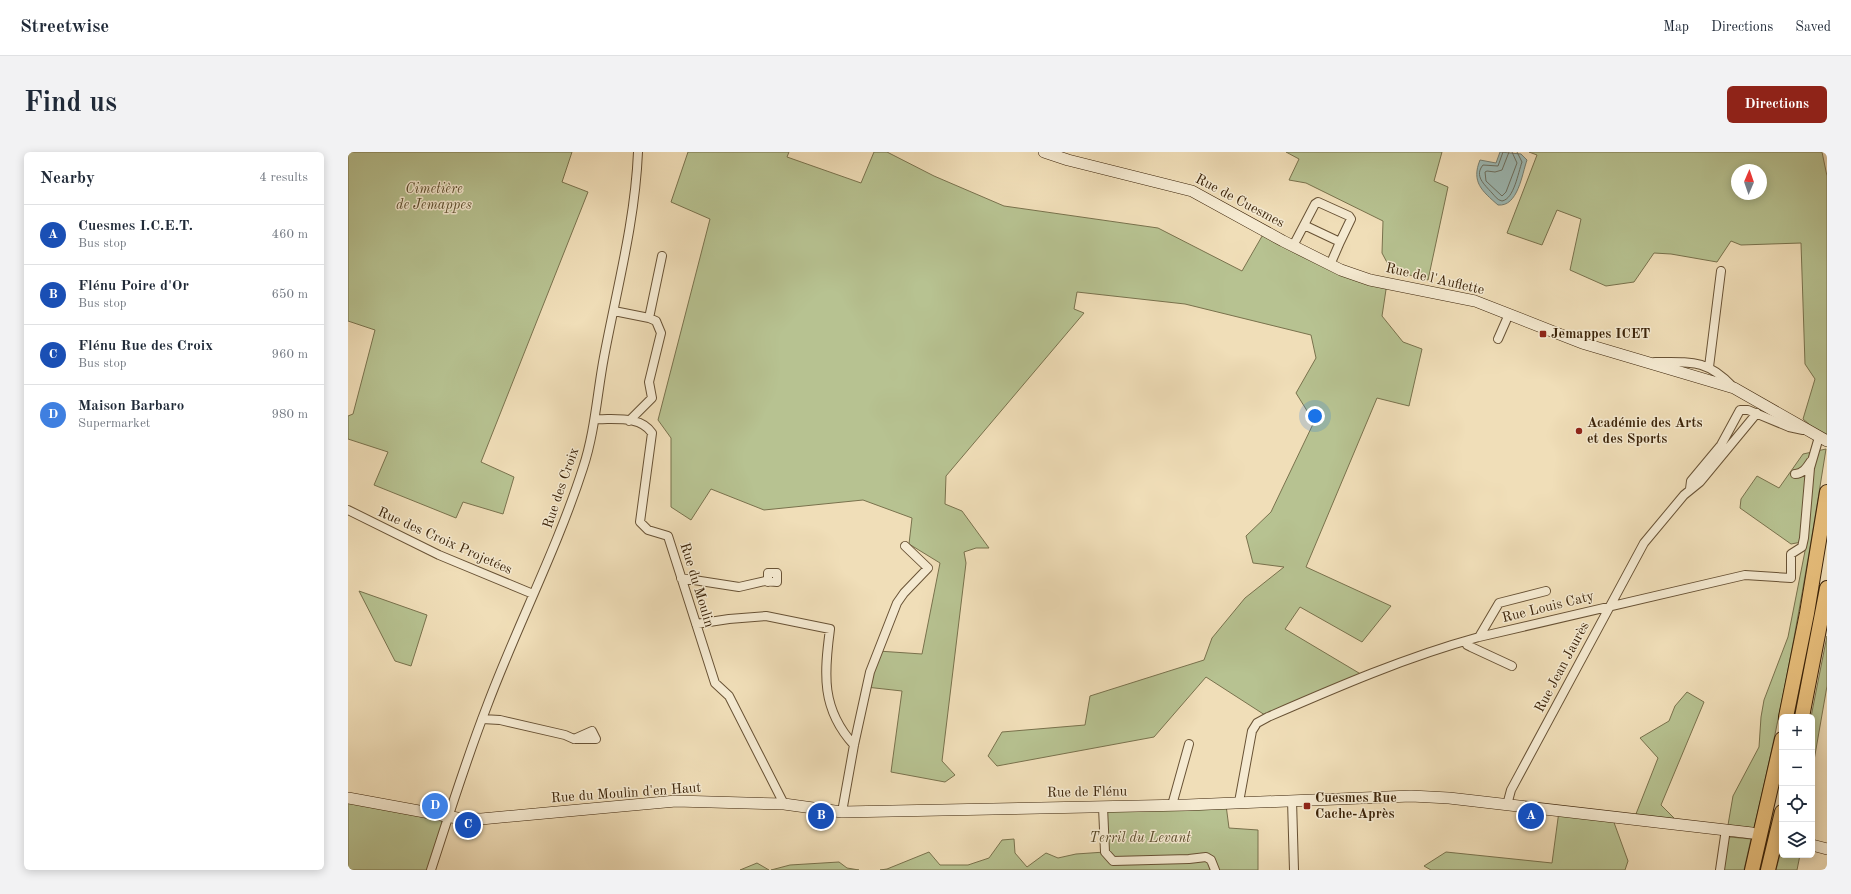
<!DOCTYPE html>
<meta charset="utf-8">
<style>
body{margin:0;font-family:"Old Standard TT",serif;background:#f2f2f3;color:#1f2937}
.controls{position:absolute;right:12px;bottom:12px;display:grid;overflow:hidden;border-radius:6px;box-shadow:0 2px 10px #0003}
.controls button{width:36px;height:36px;display:grid;place-items:center;padding:0;border:0;border-bottom:1px solid #e0e1e3;background:#fff;color:#1f2937;font:20px sans-serif}
.compass{position:absolute;left:1383px;top:12px;width:36px;height:36px;border-radius:50%;background:#fff;box-shadow:0 2px 10px #0003;rotate:2deg}
.you{position:absolute;left:967px;top:264px;width:14px;height:14px;margin:-10px;border:3px solid #fff;border-radius:50%;background:#1a73e8;box-shadow:0 0 0 6px #1a73e833}
.badge{display:grid;place-items:center;width:26px;height:26px;border-radius:50%;background:#8f2418;color:#fff;font-size:13px;font-weight:700}
.pin{position:absolute;translate:-50% -50%;border:2px solid #fff;box-shadow:0 1px 4px #0006}
.list{margin:0;padding:0;list-style:none}
h2{display:flex;justify-content:space-between;align-items:center;height:52px;margin:0;padding:0 16px;font-size:17px}
h2 small{font-size:13px;font-weight:400;color:#747a83}
.list li{display:grid;grid-template-columns:26px 1fr auto;gap:12px;align-items:center;box-sizing:border-box;height:60px;padding:0 16px;border-top:1px solid #e0e1e3}
.list b{display:block;font-size:15px;white-space:nowrap}
.list p{margin:0;font-size:13px;white-space:nowrap;color:#747a83}
.list em{font-size:13px;font-style:normal;color:#747a83}
.icon{flex:none;width:22px;height:22px;fill:none;stroke:currentColor;stroke-width:2;stroke-linecap:round;stroke-linejoin:round}
.map{position:relative;flex:none;width:1479px;height:718px;overflow:hidden;border-radius:6px}
header{display:flex;align-items:center;gap:24px;box-sizing:border-box;height:56px;padding:0 20px;background:#fff;border-bottom:1px solid #e0e1e3}
header strong{font-size:19px}
nav{display:flex;gap:22px;margin-inline-start:auto;font-size:14px}
.intro{display:flex;align-items:center;justify-content:space-between;box-sizing:border-box;height:96px;padding:0 24px}
h1{margin:0;font-size:28px}
.button{padding:10px 18px;border-radius:6px;background:#8f2418;color:#fff;font-size:14px;font-weight:700}
main{display:flex;gap:24px;padding:0 24px}
aside{flex:1;background:#fff;border-radius:6px;box-shadow:0 2px 10px #0003}
.map>svg:first-child{display:block}
.green{fill:#b7c291;stroke:#79724d;fill-rule:evenodd}
.water{fill:#9dbbb7;stroke:#767e71}
.lines{fill:none;stroke-linecap:round;stroke-linejoin:round}
.shore{stroke:#6c6f60;stroke-width:1}
.street-casing{stroke:#685235;stroke-width:10}
.secondary-casing{stroke:#3b2309;stroke-width:12}
.highway-casing{stroke:#3b2309;stroke-width:16}
.street{stroke:#f5ead1;stroke-width:8}
.secondary{stroke:#f5ead1;stroke-width:11}
.highway{stroke:#e8bf7c;stroke-width:14}
.poi-dot{fill:#8f2418;stroke:#f5ead1;stroke-width:1.5}
.labels{text-anchor:middle;dominant-baseline:central;stroke-width:3;stroke-linejoin:round;paint-order:stroke}
.park-label{font-size:14px;font-style:italic;fill:#5a4b2b;stroke:#f5ead1}
.street-label{font-size:14px;fill:#3b2309;stroke:#f5ead1}
.poi-label{font-size:14px;font-weight:bold;fill:#3b2309;stroke:#f5ead1;text-anchor:start}
</style>
<header>
<strong>Streetwise</strong>
<nav><a>Map</a><a>Directions</a><a>Saved</a></nav>
</header>
<div class="intro"><h1>Find us</h1><a class="button">Directions</a></div>
<main>
<aside>
<h2>Nearby<small>4 results</small></h2>
<ul class="list">
<li><span class="badge" style="background:#1a4fb4">A</span><div><b>Cuesmes I.C.E.T.</b><p>Bus stop</p></div><em>460 m</em></li>
<li><span class="badge" style="background:#1a4fb4">B</span><div><b>Flénu Poire d'Or</b><p>Bus stop</p></div><em>650 m</em></li>
<li><span class="badge" style="background:#1a4fb4">C</span><div><b>Flénu Rue des Croix</b><p>Bus stop</p></div><em>960 m</em></li>
<li><span class="badge" style="background:#3f7fe0">D</span><div><b>Maison Barbaro</b><p>Supermarket</p></div><em>980 m</em></li>
</ul>
</aside>
<div class="map">
<svg width="1479" height="718" viewBox="0 0 1479 718">
<rect width="100%" height="100%" fill="#f0deb8"/>
<filter id="stains"><feTurbulence type="fractalNoise" baseFrequency=".005" numOctaves="4"/><feColorMatrix values="0 0 0 0 .2 0 0 0 0 .09 0 0 0 0 .02 0 0 0 .5 -.17"/></filter>
<radialGradient id="worn" r=".72"><stop offset=".6" stop-color="#630" stop-opacity="0"/><stop offset="1" stop-color="#630" stop-opacity=".3"/></radialGradient>
<!-- green -->
<path class="green" d="M0 0H224L214 30 240 40 133 310 166 325 155 362 115 350 108 366 26 333 40 300 0 287V264L5 262 27 178 0 169Z
M340 0H441L439 5 513 31 526 0H539L586 24 656 54 810 76 894 119 917 79 935 89 1039 131 1034 164 1055 190 1074 197 1061 254 1029 246 958 415 1043 454 1014 490 952 455 937 477 1016 524 920 565 858 525 806 585 649 614 640 604 654 580 737 573 742 544 856 508 864 486 897 446 936 415 905 411 898 384 923 360 966 270 948 241 968 206 963 183 837 152 729 140 726 157 736 161 598 324 597 352 614 359 641 396H628L616 400 618 411 594 609 607 623 597 630 543 620 554 539 518 535 530 499 574 502 592 411 561 392 564 366 515 348 416 358 363 337 343 368 323 355V286L310 268 362 67 323 50Z
M938 0H1094L1086 29 1100 35 1080 128 1043 118 1034 101 1035 69 958 31 941 28 951 7Z
M1181 0H1474L1479 24V284L1469 279 1455 267 1467 227 1457 212 1453 91 1393 93 1383 89 1369 110 1323 102 1306 101 1286 130 1258 134 1222 118 1233 67 1209 58 1194 93 1159 81 1189 3ZM1389 18H1413V42H1389Z
M1478 297C1458 424 1436 551 1406 676L1380 673 1385 644 1411 595 1413 565 1416 548 1440 485 1459 389 1443 392 1392 356 1393 347 1409 324 1431 336 1455 302Z
M11 439 79 463 63 514 47 509Z
M1479 484V534L1464 620 1463 565Z
M1339 540 1356 550 1313 653 1332 672 1286 667 1310 606 1292 586 1321 569 1327 554Z
M0 646 101 664 83 718H0Z
M878 653 881 676 910 678V718H532L539 717 581 700 592 713H620L641 706 654 688 666 687 667 701 679 715 698 701 710 706 728 702 757 700 755 655Z
M1211 659 1264 665 1280 709 1277 718H1083L1076 714 1098 700 1204 711Z
M1382 685 1403 687 1396 718H1372L1375 697Z
M1434 694V703H1452L1449 718H1428Z
M491 710 499 716 511 718H423L442 713Z
M409 711 421 718H392Z"/>
<!-- water -->
<path class="water" d="M1152 0 1173 2 1179 8C1174 22 1170 55 1150 53 1134 39 1123 30 1132 8L1148 11Z"/>
<g class="lines">
<!-- shore -->
<path class="shore" d="M1155 0 1150 14 1135 13C1126 24 1136 32 1144 41 1147 44 1149 48 1154 49 1166 47 1170 21 1174 10L1169 0
M1161 0 1154 18 1147 20 1139 19 1137 20 1138 29 1154 44 1158 40 1169 11 1164 0"/>
<!-- street casing -->
<g class="street-casing">
<path id="street" d="M956 73 992 90 982 113
M945 94 967 52 970 50 1001 64 1003 67 992 90
M266 159 301 166
M1150 187 1161 162
M1307 210C1343 210 1359 207 1385 235
M1361 215 1373 119
M247 267C266 268 292 263 304 281L292 370 300 378 320 384 367 531 381 544 436 652
M281 269 304 246 301 230 313 181 308 169 301 166 314 104
M1447 322C1455 322 1459 315 1463 309
M1342 337 1343 329 1373 293 1392 258H1400L1441 275 1455 278
M0 358 91 403 185 442
M333 426 391 435 417 429 429 430V421H420V430
M348 472 381 467 418 464 482 477C476 522 473 557 506 593
M1131 485 1151 451 1198 439
M1118 489 1119 493 1123 495 1164 514
M134 567 152 568 217 583 226 587H248L244 579 226 587
M944 648 946 718
M891 650 904 579 909 571 920 565C989 535 1058 505 1131 485L1397 423 1443 426V402L1454 395 1456 386 1462 316 1471 285
M824 653 841 592
M1159 653 1163 638 1296 391 1336 343 1352 330 1409 261
M755 655 757 700 765 709 841 707 858 705 863 708 867 718
M494 660 506 593 522 520 549 451 556 441 580 416 557 394
M83 718C101 663 118 608 139 554 169 474 209 397 235 316 247 280 249 242 256 205 269 136 287 70 290 0
M1372 718 1378 677"/>
</g>
<!-- secondary casing -->
<g class="secondary-casing">
<path id="secondary" d="M696 0 720 8 844 39 935 89 993 118 1022 128 1127 149 1234 191 1386 236 1479 289
M0 646 109 666 133 667 328 649 436 652 494 660 839 653 1063 644 1101 646 1404 681
M1464 693 1479 697"/>
</g>
<!-- highway casing -->
<g class="highway-casing">
<path id="highway" d="M1438 565 1459 461 1479 340
M1454 565 1479 436
M1404 718 1434 587
M1420 718 1434 660"/>
</g>
<!-- street -->
<use href="#street" class="street"/>
<!-- secondary -->
<use href="#secondary" class="secondary"/>
<!-- highway -->
<use href="#highway" class="highway"/>
</g>
<!-- markers -->
<g class="poi-dot">
<rect x="1191" y="178" width="8" height="8" rx="2"/>
<circle cx="1231" cy="279" r="4"/>
<rect x="955" y="650" width="8" height="8" rx="2"/>
</g>
<g class="labels">
<!-- park labels -->
<g class="park-label">
<text x="86" y="37">Cimetière<tspan x="86" dy="16">de Jemappes</tspan></text>
<text x="792" y="686">Terril du Levant</text>
</g>
<!-- street labels -->
<g class="street-label">
<text transform="translate(892 49) rotate(28)">Rue de Cuesmes</text>
<text transform="translate(1087 127) rotate(13)">Rue de l'Auflette</text>
<text transform="translate(213 336) rotate(-71)">Rue des Croix</text>
<text transform="translate(97 389) rotate(24)">Rue des Croix Projetées</text>
<text transform="translate(349 433) rotate(73)">Rue du Moulin</text>
<text transform="translate(1200 455) rotate(-14)">Rue Louis Caty</text>
<text transform="translate(1214 515) rotate(-62)">Rue Jean Jaurès</text>
<text transform="translate(739 640) rotate(-1)">Rue de Flénu</text>
<text transform="translate(278 641) rotate(-4)">Rue du Moulin d'en Haut</text>
</g>
<!-- poi labels -->
<g class="poi-label">
<text x="1203" y="182">Jemappes ICET</text>
<text x="1239" y="271">Académie des Arts<tspan x="1239" dy="16">et des Sports</tspan></text>
<text x="967" y="646">Cuesmes Rue<tspan x="967" dy="16">Cache-Après</tspan></text>
</g>
</g>
<rect width="100%" height="100%" filter="url(#stains)"/>
<rect width="100%" height="100%" fill="url(#worn)"/>
</svg>
<div class="controls">
<button>+</button>
<button>−</button>
<button><svg class="icon" aria-label="locate" viewBox="0 0 24 24"><circle cx="12" cy="12" r="6"/><path d="M12 2v4M12 18v4M2 12h4M18 12h4"/></svg></button>
<button><svg class="icon" aria-label="layers" viewBox="0 0 24 24"><path d="M12 4l9 5-9 5-9-5zM3 14l9 5 9-5"/></svg></button>
</div>
<svg class="compass" viewBox="-18 -18 36 36"><path d="M0-13l5 13h-10z" fill="#e53935"/><path d="M0 13l5-13h-10z" fill="#747a83"/></svg>
<div class="you"></div>
<div class="pin badge" style="left:1183px;top:664px;background:#1a4fb4">A</div>
<div class="pin badge" style="left:473px;top:664px;background:#1a4fb4">B</div>
<div class="pin badge" style="left:120px;top:673px;background:#1a4fb4">C</div>
<div class="pin badge" style="left:87px;top:654px;background:#3f7fe0">D</div>
</div>
</main>
